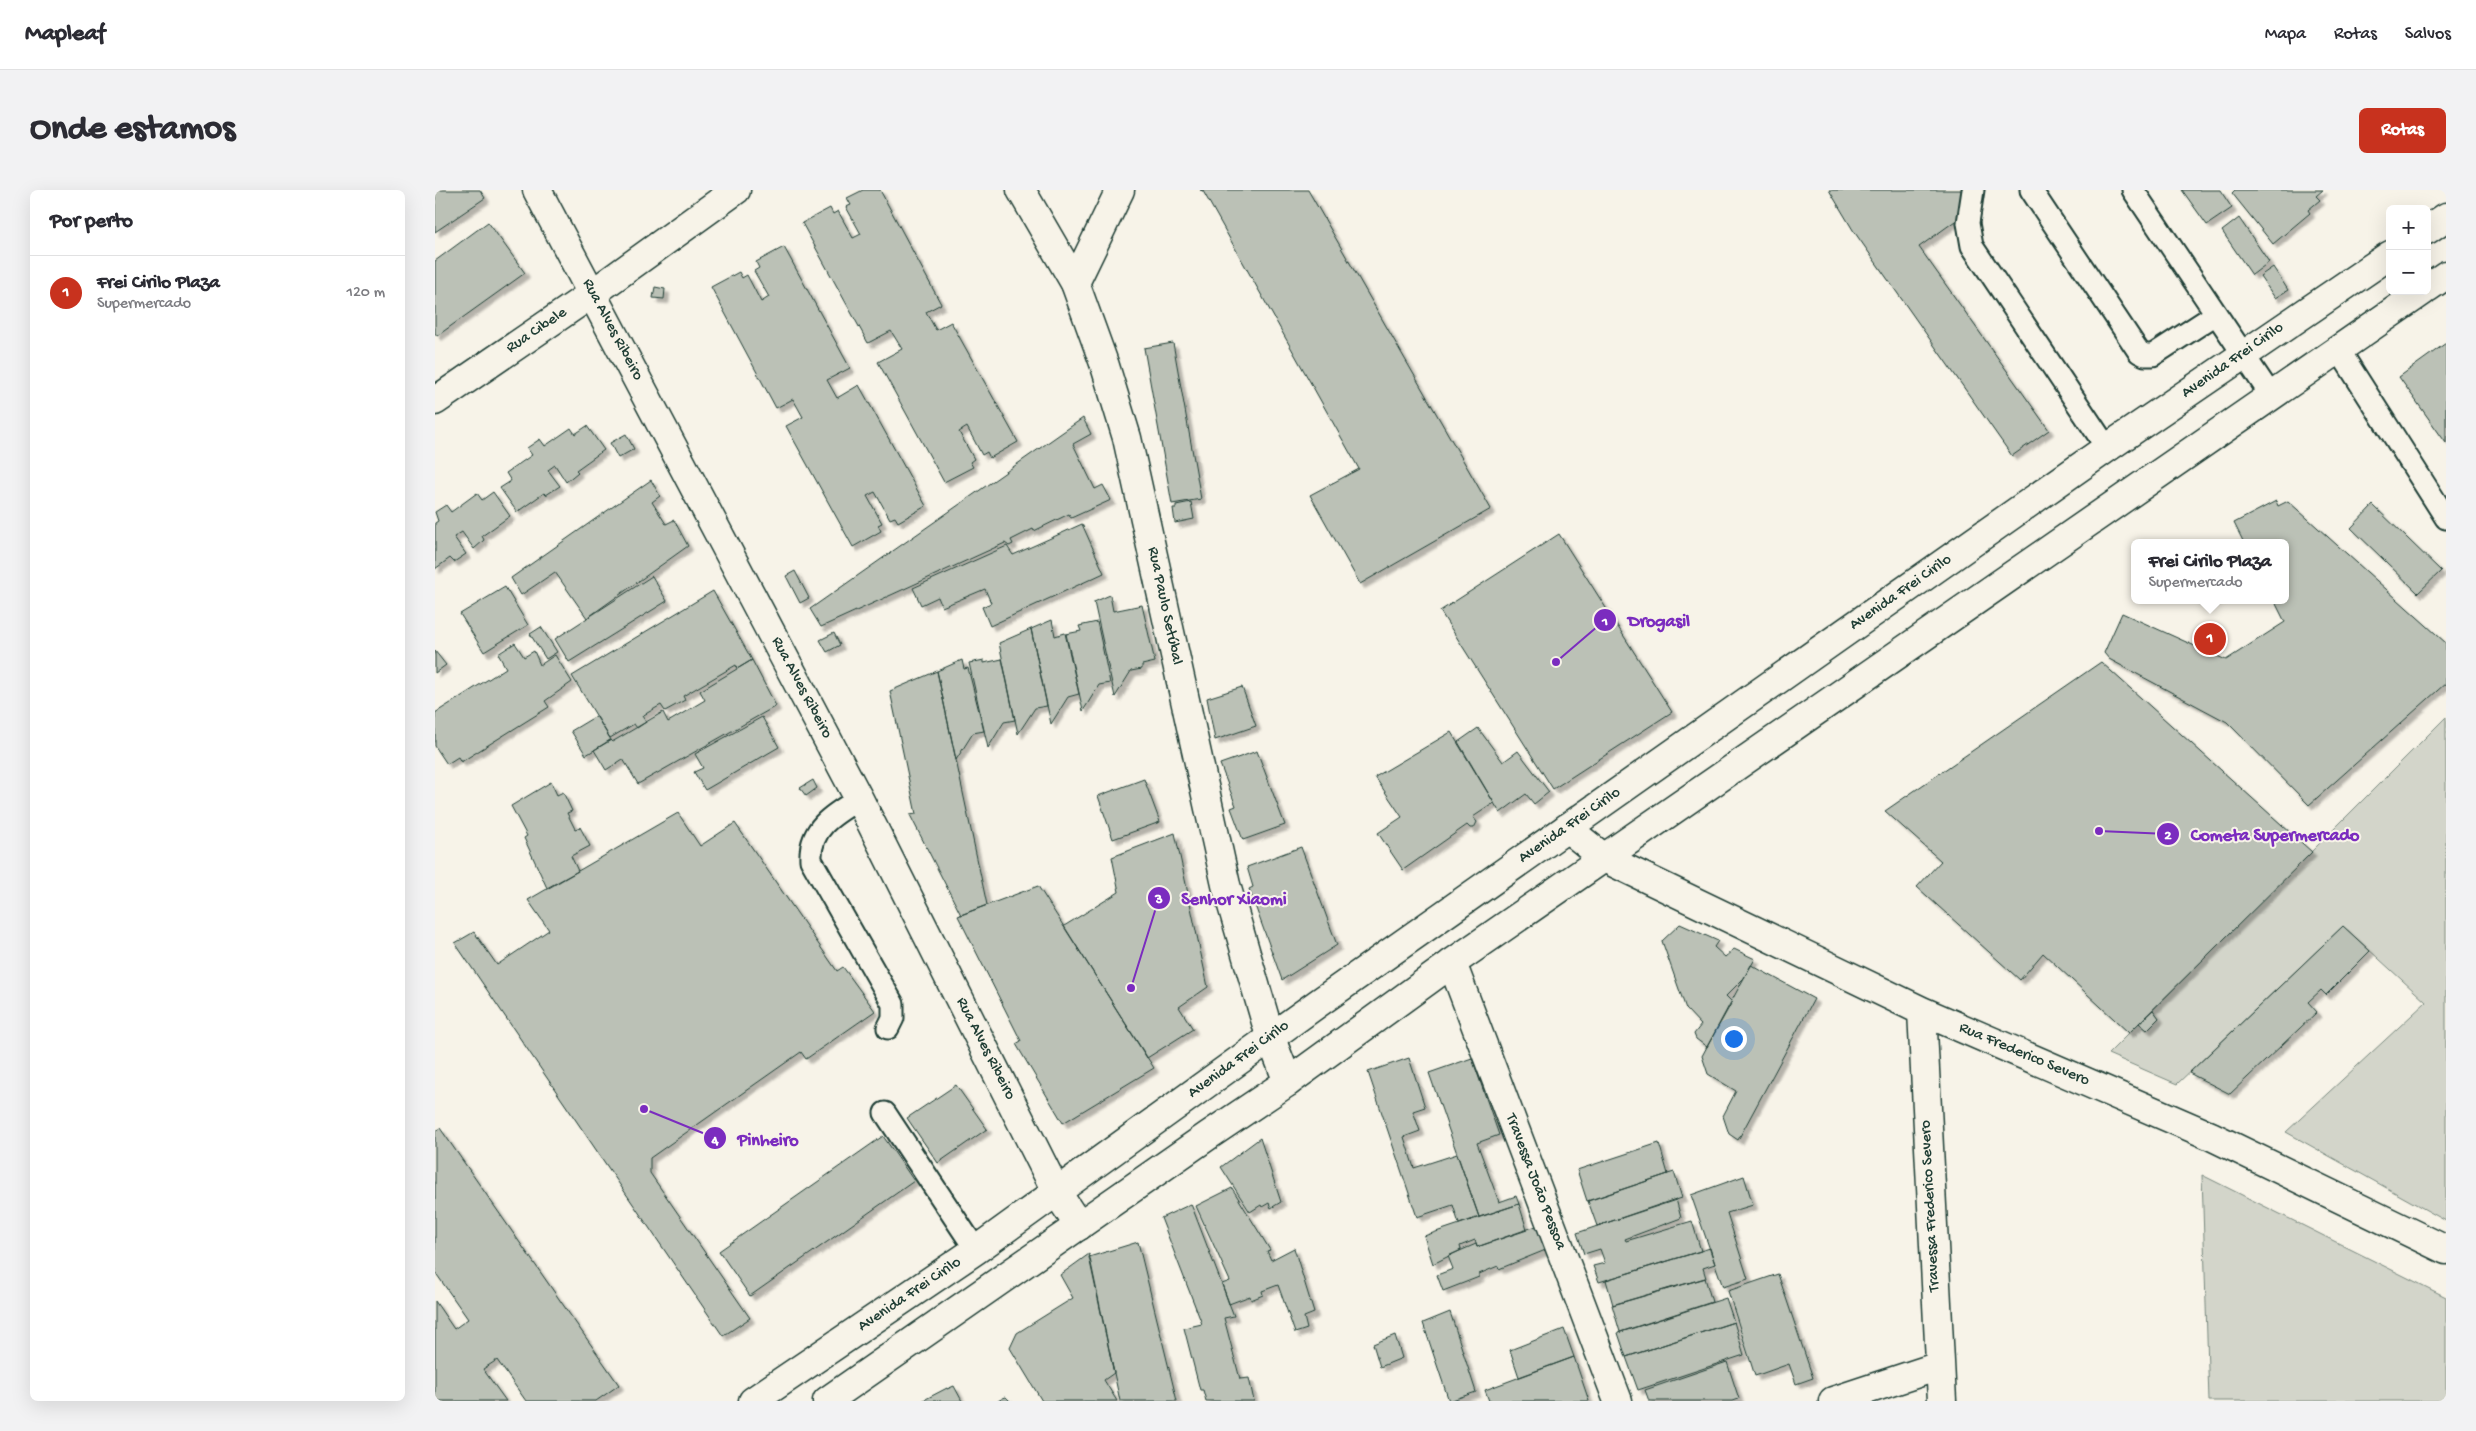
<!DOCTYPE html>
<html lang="pt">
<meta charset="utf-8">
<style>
body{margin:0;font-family:"Gochi Hand",sans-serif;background:#f2f2f3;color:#2b2b33}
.controls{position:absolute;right:15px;top:15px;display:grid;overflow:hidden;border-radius:8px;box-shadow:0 5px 20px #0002}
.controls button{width:45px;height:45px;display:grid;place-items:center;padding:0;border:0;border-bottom:1px solid #e1e1e2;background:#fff;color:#2b2b33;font:25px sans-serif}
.you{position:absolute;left:1298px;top:848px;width:18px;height:18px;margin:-12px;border:4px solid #fff;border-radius:50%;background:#1a73e8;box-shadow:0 0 0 8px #1a73e833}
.badge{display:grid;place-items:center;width:32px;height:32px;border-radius:50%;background:#c8321e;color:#fff;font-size:16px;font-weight:700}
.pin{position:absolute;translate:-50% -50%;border:2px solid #fff;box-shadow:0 1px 5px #0006}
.popup{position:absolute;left:1696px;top:349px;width:158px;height:65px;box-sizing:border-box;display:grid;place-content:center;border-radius:8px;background:#fff;filter:drop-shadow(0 1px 4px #0005);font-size:16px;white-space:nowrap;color:#7c7c81}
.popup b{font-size:19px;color:#2b2b33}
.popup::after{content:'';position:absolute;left:50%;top:100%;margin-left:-10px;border:10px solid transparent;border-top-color:#fff}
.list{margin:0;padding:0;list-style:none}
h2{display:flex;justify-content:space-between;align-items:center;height:65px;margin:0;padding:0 20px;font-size:21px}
h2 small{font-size:16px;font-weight:400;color:#7c7c81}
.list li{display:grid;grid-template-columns:32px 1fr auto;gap:15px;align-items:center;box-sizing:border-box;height:75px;padding:0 20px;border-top:1px solid #e1e1e2}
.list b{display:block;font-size:19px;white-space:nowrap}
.list p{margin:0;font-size:16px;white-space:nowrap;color:#7c7c81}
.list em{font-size:16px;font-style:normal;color:#7c7c81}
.map{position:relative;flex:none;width:2011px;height:1211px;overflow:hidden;border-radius:8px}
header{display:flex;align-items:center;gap:30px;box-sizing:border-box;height:70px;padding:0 25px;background:#fff;border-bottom:1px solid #e1e1e2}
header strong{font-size:24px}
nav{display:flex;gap:28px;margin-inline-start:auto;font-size:18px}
.intro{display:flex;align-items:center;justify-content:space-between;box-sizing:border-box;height:120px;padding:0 30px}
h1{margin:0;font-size:35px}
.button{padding:12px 22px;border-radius:8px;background:#c8321e;color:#fff;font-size:18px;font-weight:700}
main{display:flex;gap:30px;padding:0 30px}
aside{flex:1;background:#fff;border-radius:8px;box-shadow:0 5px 20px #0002}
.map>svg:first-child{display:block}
.green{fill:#d3d5ca;stroke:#79897f}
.building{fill:#bbc1b6;stroke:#1f3d34;filter:url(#shadow)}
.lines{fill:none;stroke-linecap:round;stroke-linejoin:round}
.service-casing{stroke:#1f3d34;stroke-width:25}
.minor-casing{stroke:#1f3d34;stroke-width:31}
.tertiary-casing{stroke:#1f3d34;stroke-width:31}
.primary-casing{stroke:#1f3d34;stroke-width:31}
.service{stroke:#f7f3e8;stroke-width:21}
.minor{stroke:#f7f3e8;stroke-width:28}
.tertiary{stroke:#f7f3e8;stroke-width:28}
.primary{stroke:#f7f3e8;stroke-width:28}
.labels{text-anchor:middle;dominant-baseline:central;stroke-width:4;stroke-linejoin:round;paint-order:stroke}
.street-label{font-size:16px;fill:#1f3d34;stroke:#f7f3e8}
.leader{fill:none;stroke:#7b2cbf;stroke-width:2}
.callout-dot{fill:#7b2cbf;stroke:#f7f3e8;stroke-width:2}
.mark-label{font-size:15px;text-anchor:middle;font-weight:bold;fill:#fff}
.callout-label{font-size:18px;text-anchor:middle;font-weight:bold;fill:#7b2cbf;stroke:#f7f3e8;stroke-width:4;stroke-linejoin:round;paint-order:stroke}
</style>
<header>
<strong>Mapleaf</strong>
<nav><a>Mapa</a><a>Rotas</a><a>Salvos</a></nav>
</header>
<div class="intro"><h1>Onde estamos</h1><a class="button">Rotas</a></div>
<main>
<aside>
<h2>Por perto<small></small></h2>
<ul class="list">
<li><span class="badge">1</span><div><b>Frei Cirilo Plaza</b><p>Supermercado</p></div><em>120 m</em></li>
</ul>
</aside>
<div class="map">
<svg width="2011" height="1211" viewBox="0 0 2011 1211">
<defs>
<filter id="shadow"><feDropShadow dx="4.5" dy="4.5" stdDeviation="1" flood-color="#0004"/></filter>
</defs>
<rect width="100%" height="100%" fill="#f7f3e8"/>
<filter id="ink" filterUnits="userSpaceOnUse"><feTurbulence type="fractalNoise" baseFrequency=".02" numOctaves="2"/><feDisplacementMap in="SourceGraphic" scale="10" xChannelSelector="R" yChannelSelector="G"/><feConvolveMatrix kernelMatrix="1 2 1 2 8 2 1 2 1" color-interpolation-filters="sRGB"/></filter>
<g filter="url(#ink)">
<!-- green -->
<path class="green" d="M2011 527V1031L1851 942 1991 812 1908 736 1742 894 1673 864 1704 833 1712 840 1724 828 1718 820Z
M1767 985 2011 1107V1211H1774Z"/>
<!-- building -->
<path class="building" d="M0 0H45L50 8 0 42Z
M428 0H445L506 114 491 122 501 140 516 132 583 252 555 268 552 262 547 265 532 237 524 242 539 269 535 272 538 277 509 292 443 172 467 159 456 141 433 153 367 33 395 18 398 24 403 21 418 48 426 44 411 17 416 15 412 8Z
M765 0H873L1056 319 925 394 875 305 924 279 768 1Z
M1394 0H1532L1527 26 1484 57 1614 240 1577 266 1418 40Z
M1747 0H1785L1797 18 1772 35Z
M1800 0H1888L1881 6 1885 10 1873 20 1875 23 1838 54 1797 3Z
M1804 28 1834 72 1817 85 1787 41Z
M53 32 90 83 2 146 0 143V71Z
M349 57 415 178 392 190 402 208 424 195 491 316 463 332 460 327 455 329 440 302 432 306 447 333 443 335 446 341 418 357 351 236 368 227 358 209 341 218 276 97 304 82 307 88 312 85 326 112 334 107 319 81 324 78 321 72Z
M1838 77 1853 100 1840 108 1825 86Z
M220 97 230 99 229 109 218 108Z
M738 153 766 309 737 314 709 158Z
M2011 153V253L1964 187Z
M648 228 656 244 638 254 660 299 668 295 676 310 636 328 634 324 599 341 598 339 576 350 578 354 574 356 570 353 386 437 375 419Z
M152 236 169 260 141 280 143 282 131 292 120 275 113 280 125 296 111 305 109 303 82 322 65 298 76 291 71 283 97 265 92 258 105 249 110 256 136 238 140 244Z
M191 244 199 259 183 268 175 253Z
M216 290 225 306 217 312 231 334 239 330 253 356 152 428 120 382 86 405 76 388Z
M58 302 75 326 47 346 49 350 39 359 27 342 19 347 31 364 19 372 15 368 0 379V333L3 331 0 322 11 315 16 322 42 303 47 310Z
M1841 311 1843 316 1853 311 2011 453V493L1874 615 1792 532 1674 469 1669 463 1687 423 1791 470 1850 432 1839 410H1850V353H1809L1799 333Z
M756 312 759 329 740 333 738 318H741V315Z
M1938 315 2006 381 1983 403 1916 338Z
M647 334 669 383 555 436 547 417 556 413 550 399 507 417 503 407 486 415 478 398 572 356 578 365Z
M1124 344 1237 522 1118 599 1005 421Z
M360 381 374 408 365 413 351 386Z
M217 386 232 411 134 472 120 449Z
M70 397 93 435 49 462 25 424Z
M278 401 317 470 302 479 301 475 248 506 250 510 230 521 226 515 207 526 211 532 202 538 199 534 175 548 137 486Z
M675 405 678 421 707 415 720 472 707 475V479L696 481 680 507 659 412Z
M617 430 620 446 630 443 644 504 633 507 616 534 596 439Z
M662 432 675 493 664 495 648 521 631 444 646 441 644 436Z
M106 437 122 462 111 469 95 444Z
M596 439 612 516 600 518 583 544 564 453Z
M399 443 405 455 392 462 385 450Z
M80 453 89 467 99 461 105 475 120 465 137 492 110 511 114 517 26 572 23 567 12 574 0 556V523L71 478 63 464Z
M0 461 11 475 0 483Z
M567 469 580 530 569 532 553 558 534 473 549 470V473Z
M317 470 341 516 203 594 188 569 171 580 159 560 175 550 177 552 228 522 233 532 270 510 265 501Z
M527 470 529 479 533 478 549 541 538 543 521 570 502 481Z
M1666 472 1877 662 1694 843 1608 763 1585 790 1482 697 1506 671 1450 621Z
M502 481 552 715 526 725 475 625 481 624 455 501Z
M807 497 821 536 780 550 772 508Z
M161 526 176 550 151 565 136 541Z
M327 527 344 557 270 600 259 582 268 578 260 564Z
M1043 538 1068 572 1083 561 1114 602 1099 614 1091 604 1065 623 1023 552Z
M1016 542 1059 613 1038 627 1042 632 1039 638H1035L1032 635 968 680 943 643 967 627 940 587Z
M822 561 850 635 808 650 796 618 801 616 785 574Z
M709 589 725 632 678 649 663 606Z
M378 590 382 598 371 606 365 598Z
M116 592 122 605 128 602 137 621 132 623 140 639 145 637 155 656 136 666 143 681 112 698 89 648 92 646 76 616Z
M243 623 265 656 300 633 402 781 408 777 440 821 371 869 366 862 215 968V983L315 1128 288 1146 20 753 39 742 62 775 114 740 93 710Z
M740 643 773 797 744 817 758 839 712 868 629 736 684 702 677 667Z
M866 657 902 755 847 790 814 699 818 697 812 677Z
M603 696 719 878 628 933 581 854 586 851 523 726Z
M1245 734 1283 751 1279 757 1290 767 1299 759 1320 769 1309 788 1291 806 1297 812 1272 857 1261 849 1259 844 1266 835 1251 819 1227 751Z
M1908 736 1935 761 1891 805 1886 800 1873 812 1882 822 1795 904 1754 883Z
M1316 775 1379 809 1303 950 1294 944 1288 926 1301 901 1273 884 1267 866Z
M1718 820 1724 828 1712 840 1704 833Z
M974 868 990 917 978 921 985 941 969 947 979 978 1022 964 1044 1027 1024 1034 1018 1015 982 1027 933 882Z
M1037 868 1064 945 1042 953 1064 1012 1081 1006 1084 1014 1044 1027 994 883Z
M521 895 552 939 503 973 472 928Z
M5 938 184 1195 161 1211H91L62 1170 48 1179 71 1211H0V1111L19 1139 33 1129 0 1082V941Z
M448 946 479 991 315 1106 284 1061Z
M825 948 846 1012 836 1018 834 1013 827 1017 826 1015 815 1022 786 977Z
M1224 953 1233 984 1152 1011 1142 980Z
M1239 982 1247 1008 1162 1036 1153 1011Z
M1309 986 1318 1015 1292 1023 1313 1089 1288 1097 1256 1005Z
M797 998 835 1060 832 1061 836 1070 859 1058 879 1123 869 1127 872 1139 860 1143 843 1095 827 1101 828 1105 816 1110 815 1106 794 1114 787 1094 795 1091 761 1016Z
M1241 1009 1246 1028 1190 1049 1191 1051 1257 1031 1266 1061 1164 1092 1158 1076 1170 1073 1165 1059 1149 1064 1142 1043Z
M756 1014 799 1126 789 1128 805 1189 814 1188 819 1211H771L768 1200H765L749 1138 767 1134 726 1028Z
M1084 1014 1092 1040 1042 1057 1040 1050 1025 1056 1026 1060 998 1074 989 1046Z
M1104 1035 1113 1059 1064 1079 1063 1076 1044 1084V1087L1008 1101 1002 1085 1018 1079 1013 1066 1041 1054 1042 1057Z
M703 1052 742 1211H685L654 1067Z
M1275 1058 1280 1074 1268 1078 1271 1088 1178 1115 1171 1090Z
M654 1064 679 1183 669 1190 682 1211H607L575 1158 582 1143 638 1108 625 1085Z
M1343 1084 1378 1188 1361 1194 1354 1174 1320 1186 1293 1101Z
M1270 1088 1277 1112 1185 1142 1177 1115Z
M1291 1108 1299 1132 1191 1167 1183 1143Z
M1015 1122 1041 1202 1014 1211 988 1133Z
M1299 1132 1309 1165 1203 1200 1191 1167Z
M1129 1139 1139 1167 1084 1187 1075 1160Z
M960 1145 967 1168 945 1177 938 1154Z
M1139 1167 1154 1211H1054L1050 1200Z
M1292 1172 1304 1209 1298 1211H1214L1210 1200Z
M519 1196 527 1211H487L512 1198V1199Z
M571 1207 575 1211H563L568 1208Z"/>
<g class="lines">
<!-- service casing -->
<g class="service-casing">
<path id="service" d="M1538 0 1533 33 1537 56 1672 258
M1596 0 1704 162 1710 165H1718L1781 124
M1698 0 1837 207
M1904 160 2011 328
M424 609C399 624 374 638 376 670L458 814V828L453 838
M450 923 541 1060"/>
</g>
<!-- minor casing -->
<g class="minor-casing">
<path id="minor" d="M640 93 685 0
M0 211 158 103 301 0
M1132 638 1169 668 1487 821 1776 946 2011 1060
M1017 773 1183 1211
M1487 821 1507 1211
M1398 1211 1504 1176"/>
</g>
<!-- tertiary casing -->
<g class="tertiary-casing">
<path id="tertiary" d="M102 0 424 609 621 1001 644 1036
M586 0 640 93 670 176 692 248 791 695 835 846 853 892"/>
</g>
<!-- primary casing -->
<g class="primary-casing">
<path id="primary" d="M1992 40 2011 27
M1992 98 2011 85
M318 1211 541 1060 882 814 1672 258 1955 65
M392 1211 774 945 853 892 1017 773 1988 101"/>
</g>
<!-- service -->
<use href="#service" class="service"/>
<!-- minor -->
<use href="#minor" class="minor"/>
<!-- tertiary -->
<use href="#tertiary" class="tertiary"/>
<!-- primary -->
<use href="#primary" class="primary"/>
</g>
</g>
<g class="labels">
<!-- street labels -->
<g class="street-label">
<text transform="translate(177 140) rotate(62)">Rua Alves Ribeiro</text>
<text transform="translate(102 141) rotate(-34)">Rua Cibele</text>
<text transform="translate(1798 171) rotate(-35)">Avenida Frei Cirilo</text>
<text transform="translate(1466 403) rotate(-35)">Avenida Frei Cirilo</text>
<text transform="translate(729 416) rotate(78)">Rua Paulo Setúbal</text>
<text transform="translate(366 498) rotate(62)">Rua Alves Ribeiro</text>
<text transform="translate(1135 636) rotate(-35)">Avenida Frei Cirilo</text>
<text transform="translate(550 859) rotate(63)">Rua Alves Ribeiro</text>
<text transform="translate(1589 865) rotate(23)">Rua Frederico Severo</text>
<text transform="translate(804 870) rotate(-36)">Avenida Frei Cirilo</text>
<text transform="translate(1100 992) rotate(69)">Travessa João Pessoa</text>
<text transform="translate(1496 1016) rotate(-93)">Travessa Frederico Severo</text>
<text transform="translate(475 1105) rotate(-34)">Avenida Frei Cirilo</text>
</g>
</g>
<!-- callouts -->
<path class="leader" d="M1121 472L1170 430M1664 641L1733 644M696 798L724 708M209 919L280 948"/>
<g class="callout-dot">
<circle cx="1121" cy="472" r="5"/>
<circle cx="1664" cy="641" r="5"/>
<circle cx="696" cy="798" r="5"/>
<circle cx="209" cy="919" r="5"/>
<circle cx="1170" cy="430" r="12"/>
<circle cx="1733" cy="644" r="12"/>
<circle cx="724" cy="708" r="12"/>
<circle cx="280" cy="948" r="12"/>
</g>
<g class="mark-label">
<text x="1170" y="435">1</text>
<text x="1733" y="649">2</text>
<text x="724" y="713">3</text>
<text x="280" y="954">4</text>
</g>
<g class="callout-label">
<text x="1224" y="436">Drogasil</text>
<text x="1840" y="650">Cometa Supermercado</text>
<text x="799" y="714">Senhor Xiaomi</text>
<text x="333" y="955">Pinheiro</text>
</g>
</svg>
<div class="controls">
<button>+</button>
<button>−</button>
</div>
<div class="you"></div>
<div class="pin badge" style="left:1775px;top:449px">1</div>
<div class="popup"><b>Frei Cirilo Plaza</b>Supermercado</div>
</div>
</main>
